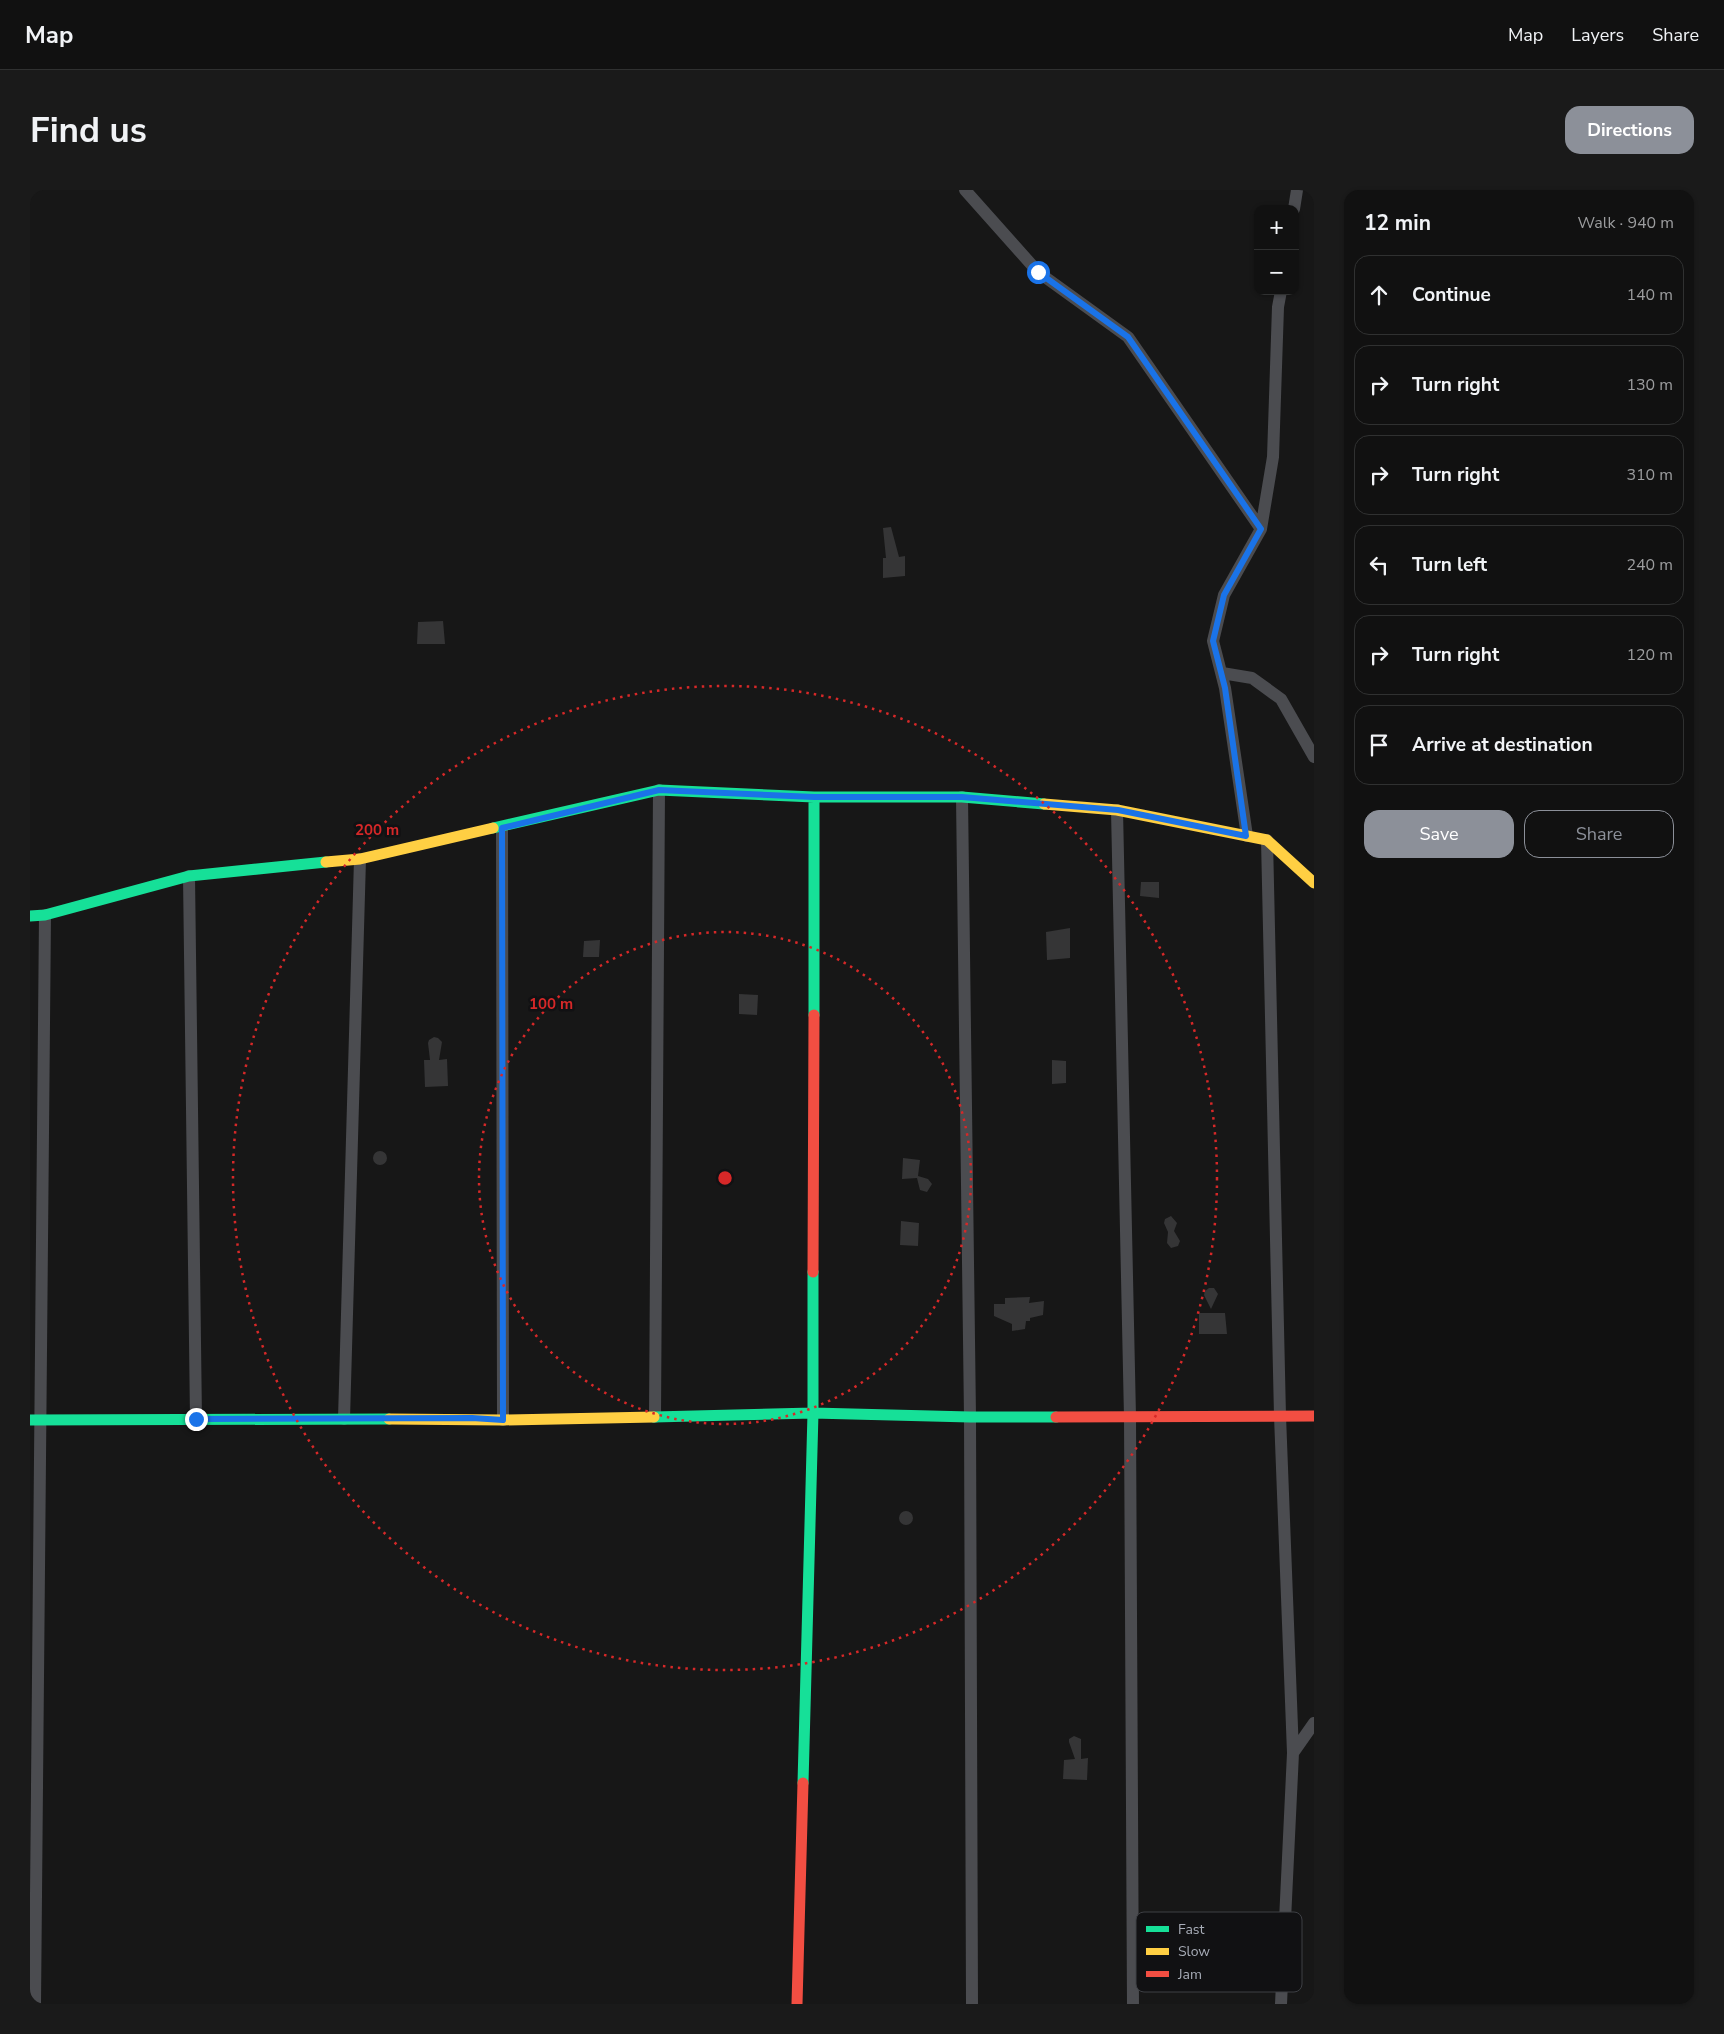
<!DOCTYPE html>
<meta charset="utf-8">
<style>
body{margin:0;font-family:"Nunito Sans",sans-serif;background:#1a1a1a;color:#f1f3f6}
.controls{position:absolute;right:15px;top:15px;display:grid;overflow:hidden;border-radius:10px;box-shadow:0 1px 4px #0004}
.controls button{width:45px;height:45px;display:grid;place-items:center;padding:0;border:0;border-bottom:1px solid #303131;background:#111;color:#f1f3f6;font:25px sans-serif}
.stop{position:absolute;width:15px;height:15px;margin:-11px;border:4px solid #1a73e8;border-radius:50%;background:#fff}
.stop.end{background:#1a73e8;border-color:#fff;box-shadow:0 1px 5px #0008}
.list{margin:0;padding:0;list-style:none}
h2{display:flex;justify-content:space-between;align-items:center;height:65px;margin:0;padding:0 20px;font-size:21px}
h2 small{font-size:16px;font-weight:400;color:#9c9d9f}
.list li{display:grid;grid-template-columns:32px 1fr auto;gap:15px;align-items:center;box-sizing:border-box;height:80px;margin:0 10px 10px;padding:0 10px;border:1px solid #303131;border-radius:15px}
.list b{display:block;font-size:19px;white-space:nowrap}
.list em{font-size:16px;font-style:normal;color:#9c9d9f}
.actions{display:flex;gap:10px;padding:15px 20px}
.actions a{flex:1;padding:11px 0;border:1px solid #8c9099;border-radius:15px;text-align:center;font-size:18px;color:#8c9099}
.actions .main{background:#8c9099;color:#fff}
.icon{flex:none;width:28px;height:28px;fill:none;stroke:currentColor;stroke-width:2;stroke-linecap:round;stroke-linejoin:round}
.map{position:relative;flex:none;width:1284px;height:1814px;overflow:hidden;border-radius:15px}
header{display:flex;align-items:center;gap:30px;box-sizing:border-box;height:70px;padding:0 25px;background:#111;border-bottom:1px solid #303131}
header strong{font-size:24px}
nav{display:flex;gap:28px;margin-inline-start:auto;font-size:18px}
.intro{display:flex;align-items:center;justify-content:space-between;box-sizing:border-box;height:120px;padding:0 30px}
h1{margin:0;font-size:35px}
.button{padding:12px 22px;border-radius:15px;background:#8c9099;color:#fff;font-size:18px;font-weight:700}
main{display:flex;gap:30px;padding:0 30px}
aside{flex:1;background:#111;border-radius:15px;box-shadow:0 1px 4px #0004}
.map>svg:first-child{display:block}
.building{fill:#353536}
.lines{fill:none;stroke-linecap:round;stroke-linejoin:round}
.street{stroke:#4b4c50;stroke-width:12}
.fast{stroke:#16e098;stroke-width:11}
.slow{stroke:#ffcf43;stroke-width:11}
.jam{stroke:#f24e42;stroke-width:11}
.route{stroke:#1a73e8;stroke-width:6}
.ring{fill:none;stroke:#d62828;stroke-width:2.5;stroke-dasharray:2.5 5}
.key{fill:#111113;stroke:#3e4045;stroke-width:1}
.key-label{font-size:14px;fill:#a8adb8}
.centre{fill:#d62828;stroke:#111113;stroke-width:2.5}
.ring-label{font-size:15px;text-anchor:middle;font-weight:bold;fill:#d62828;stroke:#111113;stroke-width:5;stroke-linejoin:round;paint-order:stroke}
</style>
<header>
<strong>Map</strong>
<nav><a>Map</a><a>Layers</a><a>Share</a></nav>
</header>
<div class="intro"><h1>Find us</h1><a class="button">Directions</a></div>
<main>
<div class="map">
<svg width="1284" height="1814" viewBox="0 0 1284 1814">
<rect width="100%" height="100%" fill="#171717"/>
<!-- building -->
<path class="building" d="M861 337 869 367 875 366V386L853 388V368H856L853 338Z
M413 431 415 454H387L388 432Z
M1111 692H1129V708L1110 706Z
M1040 738V768L1017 770 1016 742Z
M570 750 569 767H553L554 751Z
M709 804 728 805 727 825 709 824Z
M404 847 408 848 412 852 409 870 417 869 418 896 395 897 394 870H400L398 853 399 850Z
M1022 870 1036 871V893L1022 894Z
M343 968a7 7 0 1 1 14 0a7 7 0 1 1-14 0Z
M873 968 890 970 888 986 898 989 902 994 897 1002 890 1000 887 988 872 989Z
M1141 1026 1147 1033 1144 1041 1150 1051 1148 1056 1141 1058 1137 1053 1138 1042 1134 1033 1135 1029Z
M871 1031 889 1033 888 1056 870 1055Z
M1179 1098H1184L1188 1104 1181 1119 1174 1105 1175 1101Z
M1000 1107 999 1113 1014 1111 1013 1125 1000 1128V1131H996L995 1139 982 1141V1134L964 1126V1114H975V1108Z
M1169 1123H1195L1197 1144H1169Z
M869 1328a7 7 0 1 1 14 0a7 7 0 1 1-14 0Z
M1044 1546 1051 1549V1569L1058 1568 1057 1590 1033 1589 1034 1570 1045 1569 1039 1552V1549Z"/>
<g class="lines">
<!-- street -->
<path class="street" d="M935 0 1008 82 1098 147 1231 339
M1264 19 1267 0
M1192 483 1222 488 1251 509 1284 567
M932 607 940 1227 942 1814
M1087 620 1100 1227 1103 1814
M472 638 473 1230
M1217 646 1195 498 1183 451 1194 405 1231 339 1243 267 1248 117 1251 101
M1237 650 1250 1226 1263 1563 1251 1814
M159 686 166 1229
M625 1227 629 600
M314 1229 330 669
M1263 1563 1284 1533
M5 1814 15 725"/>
<!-- fast -->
<path class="fast" d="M463 638 629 600 784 607H932L1014 614
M0 726 15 725 159 686 296 672
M784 825V607
M624 1227 783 1223 940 1227H1026
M0 1230 359 1229
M773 1593 783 1223V1082"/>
<!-- slow -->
<path class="slow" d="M1014 614 1087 620 1237 650 1284 693
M296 672 330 669 463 638
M359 1229 473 1230 624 1227"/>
<!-- jam -->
<path class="jam" d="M783 1082 784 825
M1026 1227 1284 1226
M767 1814 773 1593"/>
</g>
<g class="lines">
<!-- route -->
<path class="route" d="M166 1229 442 1228 473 1230 472 638 629 600 784 607H932L1088 620 1216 646 1195 498 1183 451 1194 405 1231 339 1098 147 1008 82"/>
</g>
<!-- distance rings -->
<g class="ring">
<circle cx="695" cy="988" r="246"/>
<circle cx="695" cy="988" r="492"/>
</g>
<!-- legend -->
<rect x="1106" y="1722" width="166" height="80" rx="8" class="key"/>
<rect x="1116" y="1736" width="23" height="6" fill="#16e098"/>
<rect x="1116" y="1758" width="23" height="7" fill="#ffcf43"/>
<rect x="1116" y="1781" width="23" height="6" fill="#f24e42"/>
<g class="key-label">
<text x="1148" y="1744">Fast</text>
<text x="1148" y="1766">Slow</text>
<text x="1148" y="1789">Jam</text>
</g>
<circle cx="695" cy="988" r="8" class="centre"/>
<g class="ring-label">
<text x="347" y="645">200 m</text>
<text x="521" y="819">100 m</text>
</g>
</svg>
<div class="controls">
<button>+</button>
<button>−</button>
</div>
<div class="stop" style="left:1008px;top:82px"></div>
<div class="stop end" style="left:166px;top:1229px"></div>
</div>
<aside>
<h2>12 min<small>Walk · 940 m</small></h2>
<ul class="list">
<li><svg class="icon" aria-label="ahead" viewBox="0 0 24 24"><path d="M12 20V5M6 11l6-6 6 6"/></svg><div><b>Continue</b></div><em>140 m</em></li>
<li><svg class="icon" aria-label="right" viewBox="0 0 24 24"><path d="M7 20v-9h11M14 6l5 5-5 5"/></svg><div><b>Turn right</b></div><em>130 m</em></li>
<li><svg class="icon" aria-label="right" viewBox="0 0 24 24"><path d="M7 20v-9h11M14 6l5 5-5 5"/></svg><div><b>Turn right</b></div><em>310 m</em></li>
<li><svg class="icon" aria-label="left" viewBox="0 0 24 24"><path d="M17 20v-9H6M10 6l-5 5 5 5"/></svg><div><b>Turn left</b></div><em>240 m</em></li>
<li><svg class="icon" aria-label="right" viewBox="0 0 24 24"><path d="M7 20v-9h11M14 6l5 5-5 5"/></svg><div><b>Turn right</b></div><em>120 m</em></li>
<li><svg class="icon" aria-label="arrive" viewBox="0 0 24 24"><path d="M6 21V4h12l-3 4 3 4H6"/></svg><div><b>Arrive at destination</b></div></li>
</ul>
<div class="actions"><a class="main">Save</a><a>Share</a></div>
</aside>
</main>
